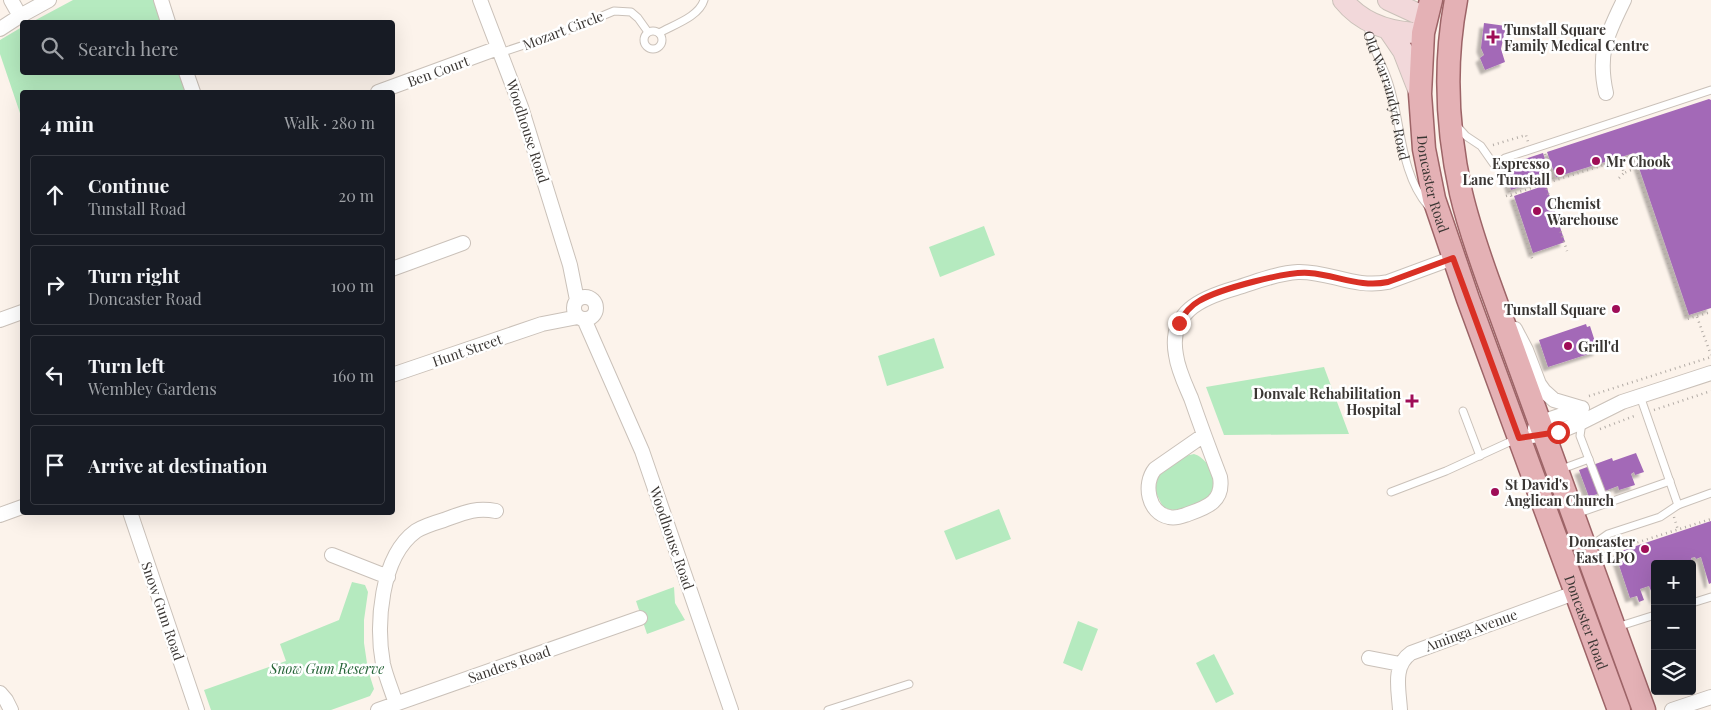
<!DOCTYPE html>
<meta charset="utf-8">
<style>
body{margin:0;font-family:"Playfair Display",serif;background:#20242c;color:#f1f3f6}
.controls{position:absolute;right:15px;bottom:15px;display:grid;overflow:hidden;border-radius:5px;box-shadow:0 5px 20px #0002}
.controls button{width:45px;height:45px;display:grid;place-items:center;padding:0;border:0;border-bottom:1px solid #363941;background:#171b24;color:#f1f3f6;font:25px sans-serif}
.stop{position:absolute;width:15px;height:15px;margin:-11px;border:4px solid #d93025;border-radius:50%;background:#fff}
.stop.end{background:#d93025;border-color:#fff;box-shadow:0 1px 5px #0008}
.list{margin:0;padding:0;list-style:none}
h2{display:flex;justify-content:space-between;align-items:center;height:65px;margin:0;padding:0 20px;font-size:21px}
h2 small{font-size:16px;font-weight:400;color:#9ea1a6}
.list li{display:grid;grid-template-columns:32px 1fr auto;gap:15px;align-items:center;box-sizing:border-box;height:80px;margin:0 10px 10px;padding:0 10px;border:1px solid #363941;border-radius:5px}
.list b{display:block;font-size:19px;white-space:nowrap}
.list p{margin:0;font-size:16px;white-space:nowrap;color:#9ea1a6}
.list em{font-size:16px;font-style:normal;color:#9ea1a6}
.icon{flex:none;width:28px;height:28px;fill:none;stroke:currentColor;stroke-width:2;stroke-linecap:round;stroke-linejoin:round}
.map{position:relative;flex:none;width:1711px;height:710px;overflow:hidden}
.search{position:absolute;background:#171b24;box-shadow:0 5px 20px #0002;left:20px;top:20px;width:375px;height:55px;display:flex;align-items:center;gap:12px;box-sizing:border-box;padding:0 18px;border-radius:5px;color:#9ea1a6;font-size:19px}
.panel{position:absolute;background:#171b24;box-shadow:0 5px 20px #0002;left:20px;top:90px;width:375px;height:425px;border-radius:5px}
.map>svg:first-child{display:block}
.green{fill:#b5eabf}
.building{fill:#a369b7;filter:url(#shadow)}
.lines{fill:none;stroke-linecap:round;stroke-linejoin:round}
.lane-casing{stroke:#cac1b9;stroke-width:9}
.street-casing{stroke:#cac1b9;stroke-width:16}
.secondary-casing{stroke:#cac1b9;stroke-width:22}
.primary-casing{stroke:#9d6467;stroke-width:25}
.path{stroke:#b1aaa4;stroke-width:2.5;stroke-dasharray:1 4;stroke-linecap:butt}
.lane{stroke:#fff;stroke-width:7}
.street{stroke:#fff;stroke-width:14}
.secondary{stroke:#f2d8da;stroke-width:20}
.primary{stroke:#e4b1b5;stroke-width:22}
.route{stroke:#d93025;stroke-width:6}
.poi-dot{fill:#9f0d57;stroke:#fff;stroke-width:2}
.labels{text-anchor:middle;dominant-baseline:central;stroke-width:5;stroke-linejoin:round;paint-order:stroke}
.poi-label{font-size:14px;font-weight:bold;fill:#3a3633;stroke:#fff;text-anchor:start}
.street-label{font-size:14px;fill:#3a3633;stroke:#fff}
.park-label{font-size:14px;font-style:italic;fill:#276539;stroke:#fff}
</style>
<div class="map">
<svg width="1711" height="710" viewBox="0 0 1711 710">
<defs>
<filter id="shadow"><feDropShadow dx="-4.5" dy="4.5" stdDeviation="1" flood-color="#0004"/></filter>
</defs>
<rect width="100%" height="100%" fill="#fcf3eb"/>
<!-- green -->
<path class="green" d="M73 0H155L163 22H32Z
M22 27V72L180 73 187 92H22V119L0 54V40Z
M984 226 995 255 940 277 929 247Z
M934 338 944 368 887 386 878 356Z
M1324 367 1349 434 1224 435 1206 387Z
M1194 454C1208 458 1222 482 1211 495 1206 501 1182 510 1175 510 1171 510 1167 509 1163 507L1155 491 1158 476 1185 456Z
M999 509 1011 539 956 560 944 531Z
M352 582 365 585 368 592 364 620V643L368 670 374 689 370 696 331 710H211L204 690 286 661 280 644 339 620Z
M674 587 675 603 685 620 647 634 636 601Z
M1078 621 1098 629 1082 671 1063 663Z
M1214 654 1234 694 1216 703 1196 663Z"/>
<!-- building -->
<path class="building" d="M1484 23 1506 26 1501 49 1505 62 1485 70 1480 58 1484 55 1481 48Z
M1709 99 1711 100V308L1689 315 1634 153 1556 177 1547 152Z
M1543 153 1551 177 1511 190 1505 171 1509 164Z
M1546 185 1565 242 1533 253 1514 196Z
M1586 324 1587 327 1590 326 1598 351 1548 367 1539 340Z
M1636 453 1644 472 1635 475 1634 472 1631 474 1635 485 1619 490 1618 486 1589 497 1579 470 1612 458 1613 461Z
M1711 521V583L1709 584 1701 557 1696 559 1695 557 1691 558 1693 564H1655V601L1649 586 1640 589 1644 600 1639 602 1637 596 1630 598 1615 553Z"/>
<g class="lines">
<!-- lane casing -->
<g class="lane-casing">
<g id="lane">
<path id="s1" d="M1368 23C1369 44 1382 62 1388 81 1402 121 1399 172 1428 206"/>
<circle cx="653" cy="40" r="9"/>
<path d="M659 33C673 25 699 17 704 0"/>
<path d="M500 53 566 31 614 11 631 12 638 18 648 32"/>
<path d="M1458 127 1466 136 1481 146 1495 166 1505 158 1711 90"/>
<path d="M1640 396 1678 505"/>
<path d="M1463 411 1480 456"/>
<path d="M1582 422 1580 436 1606 504"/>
<path d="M1559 470 1589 459"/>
<path d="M1391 492 1446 471 1516 439"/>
<path d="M1576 514 1670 481"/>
<path d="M1588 548 1608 534 1660 517 1678 505 1711 493"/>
<path d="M1692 603 1711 597"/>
<path d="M1617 627 1655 615"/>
<path d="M828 710 909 684"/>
</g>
</g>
<!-- street casing -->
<g class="street-casing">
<path id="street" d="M11 0 20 16
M161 0 168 22
M480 0 521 107 570 265 577 300
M0 29 20 16 49 0
M186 72 193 92
M378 92 498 48
M1606 93C1597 53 1607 35 1624 0
M392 269 463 243
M574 308a11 11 0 1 1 22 0a11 11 0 1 1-22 0Z
M584 319 642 451 731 710
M0 320 22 312
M1515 329 1526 350 1539 384 1544 391 1554 400 1581 408
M392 375 542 324 578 317
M1535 428 1550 419 1582 408
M1204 435 1155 469C1143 484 1148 513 1169 517 1176 519 1182 516 1188 514 1208 507 1224 501 1220 477 1210 451 1200 424 1191 398 1185 384 1178 370 1176 355 1168 312 1201 298 1236 288 1256 282 1277 273 1298 272 1330 271 1354 289 1388 282L1453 258
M1519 438 1558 432 1582 422 1622 402 1711 373
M130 512 197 710
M0 515 22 507
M332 555 388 577
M1369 658 1400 664
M0 693 6 700 11 710
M396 704C392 691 386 677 383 664 376 625 380 557 416 531 424 526 434 523 444 520 463 513 475 507 496 511
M378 710 640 618
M1400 710C1399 690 1392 666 1411 653L1577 592
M1672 710 1711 697"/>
</g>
<!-- secondary casing -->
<g class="secondary-casing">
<path id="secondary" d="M1343 0C1363 25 1392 33 1423 33
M1388 0 1427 18
M1388 29 1403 51 1419 92"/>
</g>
<!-- primary casing -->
<g class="primary-casing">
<g id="primary">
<path id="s2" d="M1431 0 1423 33 1420 94 1424 149 1434 199 1468 299 1619 710"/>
<path d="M1456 0C1444 63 1447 130 1461 193 1468 223 1478 252 1488 280L1644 710"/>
</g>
</g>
<!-- path -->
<path class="path" d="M1493 145 1526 135 1528 142
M1545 154 1554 181
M1620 160 1624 173 1636 168
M1503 172 1533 261
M1619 178 1624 173
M1545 184 1567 251
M1506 196 1632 156 1687 319 1711 312
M1697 317 1711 355
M1589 396 1711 357
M1654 410 1711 391
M1600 429 1637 415
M1674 517 1678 530
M1604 553 1711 519"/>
<!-- lane -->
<use href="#lane" class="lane"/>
<!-- street -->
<use href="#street" class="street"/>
<!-- secondary -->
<use href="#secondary" class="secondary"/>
<!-- primary -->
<use href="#primary" class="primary"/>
</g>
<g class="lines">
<!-- route -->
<path class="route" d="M1179 323C1184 314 1190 306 1199 301 1219 289 1287 271 1309 273 1337 275 1360 288 1388 282L1453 258 1519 438 1558 432"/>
</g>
<!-- markers -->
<g class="poi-dot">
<path d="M1490.5 29.5h5v5h5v5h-5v5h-5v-5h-5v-5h5z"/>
<circle cx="1596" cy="161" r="5"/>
<circle cx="1560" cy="171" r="5"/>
<circle cx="1537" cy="211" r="5"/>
<circle cx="1616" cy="309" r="5"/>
<circle cx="1568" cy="346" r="5"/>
<path d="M1409.5 393.5h5v5h5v5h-5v5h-5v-5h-5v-5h5z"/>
<circle cx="1495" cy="492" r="5"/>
<circle cx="1645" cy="549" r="5"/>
</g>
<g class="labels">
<!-- poi labels -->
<g class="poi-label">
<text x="1504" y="29">Tunstall Square<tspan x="1504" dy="16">Family Medical Centre</tspan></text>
<text x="1606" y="161">Mr Chook</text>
<text x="1550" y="163" text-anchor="end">Espresso<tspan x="1550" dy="16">Lane Tunstall</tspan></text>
<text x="1547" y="203">Chemist<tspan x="1547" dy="16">Warehouse</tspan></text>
<text x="1606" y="309" text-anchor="end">Tunstall Square</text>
<text x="1578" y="346">Grill'd</text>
<text x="1401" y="393" text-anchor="end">Donvale Rehabilitation<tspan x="1401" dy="16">Hospital</tspan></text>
<text x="1505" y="484">St David's<tspan x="1505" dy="16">Anglican Church</tspan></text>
<text x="1635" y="541" text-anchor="end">Doncaster<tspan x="1635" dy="16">East LPO</tspan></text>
</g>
<!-- street labels -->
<g class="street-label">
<text transform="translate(563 30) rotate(-21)">Mozart Circle</text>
<text transform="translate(438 71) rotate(-20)">Ben Court</text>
<text stroke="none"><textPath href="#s1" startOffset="75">Old Warrandyte Road</textPath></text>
<text transform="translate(528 131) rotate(72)">Woodhouse Road</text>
<text stroke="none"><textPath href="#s2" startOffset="186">Doncaster Road</textPath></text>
<text transform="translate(467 350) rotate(-19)">Hunt Street</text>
<text transform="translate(672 538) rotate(71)">Woodhouse Road</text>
<text transform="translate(163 611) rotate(71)">Snow Gum Road</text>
<text stroke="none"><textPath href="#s2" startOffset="651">Doncaster Road</textPath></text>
<text transform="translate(1471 630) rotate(-20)">Aminga Avenue</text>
<text transform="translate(509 664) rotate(-19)">Sanders Road</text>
</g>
<!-- park labels -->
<g class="park-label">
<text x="327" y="668">Snow Gum Reserve</text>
</g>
</g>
</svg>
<div class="controls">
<button>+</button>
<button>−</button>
<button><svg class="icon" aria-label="layers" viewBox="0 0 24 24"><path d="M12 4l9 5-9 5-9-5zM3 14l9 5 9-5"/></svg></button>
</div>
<div class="stop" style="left:1558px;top:432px"></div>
<div class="stop end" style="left:1179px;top:323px"></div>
<div class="search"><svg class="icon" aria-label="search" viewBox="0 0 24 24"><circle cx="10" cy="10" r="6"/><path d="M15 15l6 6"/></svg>Search here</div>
<section class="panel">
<h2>4 min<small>Walk · 280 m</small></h2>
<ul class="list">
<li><svg class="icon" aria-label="ahead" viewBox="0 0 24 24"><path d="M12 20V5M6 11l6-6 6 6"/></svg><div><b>Continue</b><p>Tunstall Road</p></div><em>20 m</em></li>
<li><svg class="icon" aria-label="right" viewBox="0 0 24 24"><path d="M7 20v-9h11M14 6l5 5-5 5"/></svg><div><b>Turn right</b><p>Doncaster Road</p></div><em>100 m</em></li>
<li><svg class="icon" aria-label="left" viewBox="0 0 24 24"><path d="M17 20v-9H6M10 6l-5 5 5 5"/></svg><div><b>Turn left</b><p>Wembley Gardens</p></div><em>160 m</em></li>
<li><svg class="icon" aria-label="arrive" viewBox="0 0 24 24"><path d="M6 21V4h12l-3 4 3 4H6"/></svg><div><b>Arrive at destination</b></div></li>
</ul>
</section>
</div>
